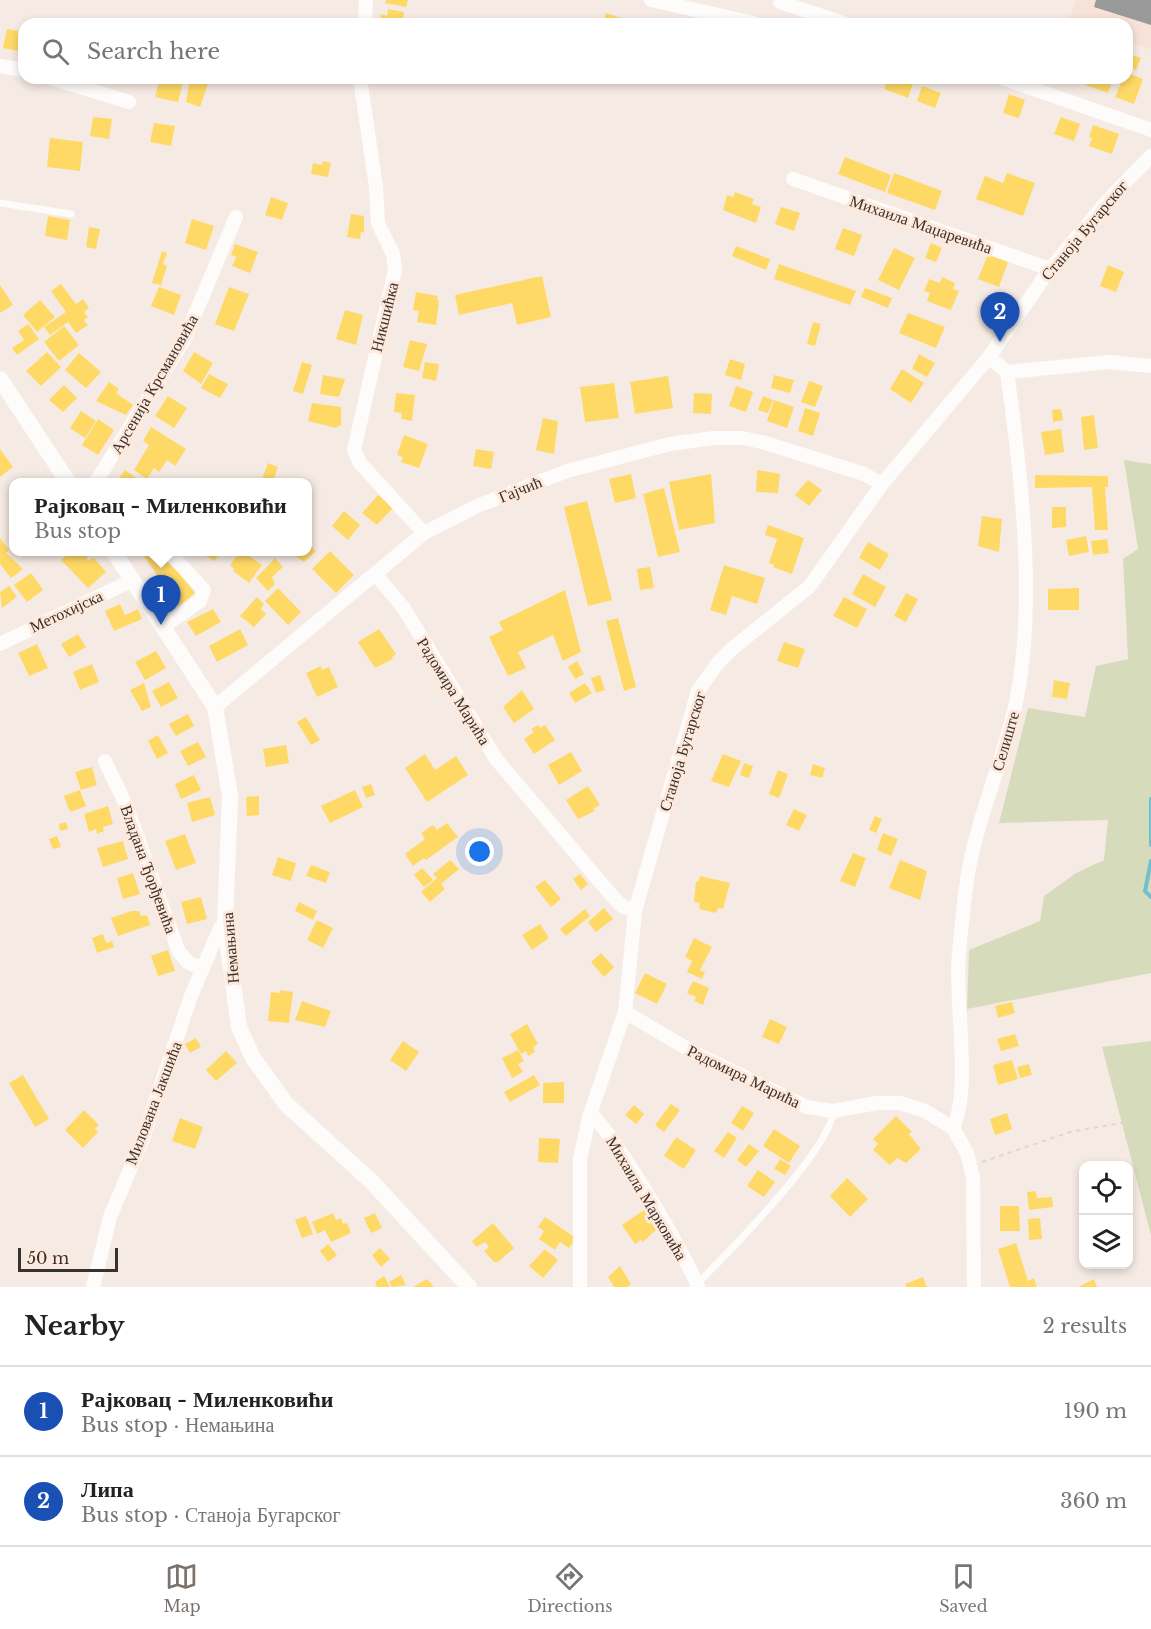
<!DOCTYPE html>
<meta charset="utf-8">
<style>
body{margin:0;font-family:"Libre Baskerville",serif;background:#f6f6f6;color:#222}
.controls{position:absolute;right:18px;bottom:18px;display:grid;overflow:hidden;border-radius:12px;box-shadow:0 3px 9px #0003}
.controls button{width:54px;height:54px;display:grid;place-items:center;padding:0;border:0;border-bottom:2px solid #e0e0e0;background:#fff;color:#222;font:30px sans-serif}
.scale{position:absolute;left:18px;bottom:15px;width:100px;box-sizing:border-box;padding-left:6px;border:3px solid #39312c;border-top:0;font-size:16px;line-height:21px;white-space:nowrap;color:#39312c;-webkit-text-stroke:4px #fee9dc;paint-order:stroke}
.you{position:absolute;left:480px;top:852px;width:21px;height:21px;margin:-15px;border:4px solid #fff;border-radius:50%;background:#1a73e8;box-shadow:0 0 0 9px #1a73e833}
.badge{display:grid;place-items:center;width:39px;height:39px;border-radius:50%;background:#7b726c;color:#fff;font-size:20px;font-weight:700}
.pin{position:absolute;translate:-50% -50px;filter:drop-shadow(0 2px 3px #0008)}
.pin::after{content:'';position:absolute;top:32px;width:21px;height:18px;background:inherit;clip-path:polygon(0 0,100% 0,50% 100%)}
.popup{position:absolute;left:9px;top:478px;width:303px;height:78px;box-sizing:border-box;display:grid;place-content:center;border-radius:12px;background:#fff;filter:drop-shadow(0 2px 4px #0005);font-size:20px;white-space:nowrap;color:#767676}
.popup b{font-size:22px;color:#222}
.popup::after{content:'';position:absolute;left:50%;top:100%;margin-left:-12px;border:12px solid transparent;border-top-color:#fff}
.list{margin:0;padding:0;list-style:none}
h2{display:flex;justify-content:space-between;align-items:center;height:78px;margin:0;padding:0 24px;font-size:26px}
h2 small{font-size:20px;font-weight:400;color:#767676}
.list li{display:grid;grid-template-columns:39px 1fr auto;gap:18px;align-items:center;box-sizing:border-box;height:90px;padding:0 24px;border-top:2px solid #e0e0e0}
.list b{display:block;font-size:22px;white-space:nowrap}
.list p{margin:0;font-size:20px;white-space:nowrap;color:#767676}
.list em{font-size:20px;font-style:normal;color:#767676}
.icon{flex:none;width:33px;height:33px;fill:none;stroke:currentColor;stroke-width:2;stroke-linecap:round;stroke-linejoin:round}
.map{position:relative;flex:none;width:1151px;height:1287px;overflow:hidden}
.search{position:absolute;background:#fff;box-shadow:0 3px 9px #0003;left:18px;right:18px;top:18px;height:66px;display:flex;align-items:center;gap:15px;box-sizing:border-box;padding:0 21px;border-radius:18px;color:#767676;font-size:22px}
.sheet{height:258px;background:#fff}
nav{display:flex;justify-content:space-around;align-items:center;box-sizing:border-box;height:84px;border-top:2px solid #e0e0e0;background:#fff;font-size:16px;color:#767676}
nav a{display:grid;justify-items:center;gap:3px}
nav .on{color:#7b726c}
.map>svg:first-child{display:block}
.built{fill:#f6e2d6}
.green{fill:#d6dbbc}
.homes{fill:#ffd966}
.industry{fill:#999}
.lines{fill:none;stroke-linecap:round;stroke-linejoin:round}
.stream{stroke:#74bfcc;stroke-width:4}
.path{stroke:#dbd7d5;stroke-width:2;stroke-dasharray:4.5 4.5;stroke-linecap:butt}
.service{stroke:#fefcfb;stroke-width:7}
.minor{stroke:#fefcfb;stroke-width:14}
.tertiary{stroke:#fefcfb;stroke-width:16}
.labels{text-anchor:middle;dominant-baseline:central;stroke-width:6;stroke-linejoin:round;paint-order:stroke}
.street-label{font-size:16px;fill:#39312c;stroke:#fee9dc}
</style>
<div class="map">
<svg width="1151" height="1287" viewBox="0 0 1151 1287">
<rect width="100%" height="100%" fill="#f6ebe4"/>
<!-- built -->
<path class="built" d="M1076 0H1151V49L1127 42V24H1068Z"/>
<!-- green -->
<path class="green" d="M1124 460 1151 464V973L967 1009 969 950 1040 921 1044 896 1076 873 1104 860 1108 820 999 823 1028 708 1085 717 1096 666 1128 659 1123 559 1138 549Z
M1151 1041V1235L1102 1047Z"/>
<!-- homes -->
<path class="homes" d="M386 0H408L406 7 385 3Z
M388 9 404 12 402 24H380L381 14 387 16Z
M606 13 624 19 622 24H603Z
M648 19 660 24H646Z
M7 29 24 32V52L3 48Z
M1130 54 1141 58 1136 70 1127 67Z
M1127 73 1143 79 1134 104 1115 97 1123 78H1127Z
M102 78H118L117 83 102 81Z
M160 78 171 80 184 78 178 102 155 97Z
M190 78 209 81 200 107 186 102Z
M894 78H915L908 98 884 89 887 81 892 83Z
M1087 78 1111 84 1108 93 1085 85Z
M922 86 941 93 935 108 917 101Z
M1009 94 1025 100 1019 118 1003 113Z
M93 117 112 119 109 139 90 136Z
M1061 117 1080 124 1074 141 1054 134Z
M154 123 175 126 171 146 150 142Z
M1093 125 1119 134 1112 154 1089 146 1092 138 1089 137Z
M50 138 83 142 80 171 47 167Z
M845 157 891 175 885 192 838 174Z
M323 161 331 163 328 177 311 174 313 163 322 165Z
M894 173 942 191 935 210 887 193Z
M1007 173 1035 183 1023 216 976 199 985 176 1003 183Z
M735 192 754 199 752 204 761 207 756 223 723 210 727 195 733 197Z
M271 197 288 203 282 220 265 215Z
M781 207 800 213 794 231 775 224Z
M351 214 364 216V233L361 232 360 239 347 237Z
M48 216 70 220 67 240 45 236Z
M192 219 214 226 206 250 185 243Z
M89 227 100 229 96 249 86 247Z
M843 228 862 235 854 256 835 249Z
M931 243 942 248 936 262 925 258Z
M235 244 258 252 250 273 232 266 236 257 231 255Z
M736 246 770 259 766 270 732 256Z
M894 248 915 258 899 290 878 280Z
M162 251 167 253 163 264 167 266 161 285 152 283Z
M988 254 1008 262 999 287 978 279Z
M779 264 856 291 850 305 774 279Z
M1108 265 1124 272 1116 292 1100 286Z
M542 276 551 317 517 325 512 303 459 315 455 295Z
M942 277 955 283 953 289 959 291 951 310 927 301 930 293 924 291 929 279 940 283Z
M61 284 76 304 83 299 89 308 84 312 88 317 84 320 88 325 76 333 68 322 50 335 44 327 66 312 51 291Z
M0 285 13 305 0 313Z
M159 287 181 295 174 315 151 306Z
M229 287 249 294 234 331 215 324Z
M865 288 892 298 888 308 861 297Z
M416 292 438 296 437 300 439 301 436 325 417 322 419 311 413 310Z
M40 300 55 317 37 332 23 315Z
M345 310 363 315 356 345 336 339Z
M908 313 945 327 936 348 899 333Z
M813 322 821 324 815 346 807 344Z
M28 324 39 339 17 355 12 348 24 340 18 331Z
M64 326 79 345 59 361 44 342Z
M410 340 427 344 419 371 403 367Z
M47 352 61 367 41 386 26 371Z
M194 352 213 363 201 384 183 371Z
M79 353 101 372 86 388 65 370Z
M919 354 935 363 927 377 912 369Z
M730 359 745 364 741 380 725 375Z
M302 362 312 365 303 394 293 391Z
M425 362 439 364 436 381 422 378Z
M902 369 924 383 911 403 890 389Z
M209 374 228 384 220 398 201 388Z
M323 375 345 379 339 397 320 394Z
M774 375 794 380 790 393 771 388Z
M668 376 673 408 635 414 630 382Z
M809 381 823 386 815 407 801 402Z
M109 382 119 389 116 393 133 405 126 415 96 401Z
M614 383 619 418 585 422 580 387Z
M64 385 77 398 63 412 49 400Z
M736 386 753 392 746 412 729 406Z
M396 393 415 395 412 421 401 419 402 413 394 412Z
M694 393 712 394 711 414 693 413Z
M168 396 187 408 174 428 155 416Z
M763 396 773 400 768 413 758 410Z
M774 400 794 407 787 428 767 421Z
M312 403 341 407V425L336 428 308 421Z
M805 408 820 413 813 436 798 431Z
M1061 409 1063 420 1053 422 1052 410Z
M81 411 96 421 85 438 70 428Z
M1094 415 1098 448 1084 450 1081 417Z
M543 418 558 421 554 454 536 450Z
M98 419 114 430 98 455 82 445Z
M151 427 186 449 175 466 167 460 159 472 154 468 147 479 134 470 149 445 143 441Z
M1061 429 1064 452 1045 455 1041 432Z
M404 435 428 444 419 468 401 462 403 457 397 455Z
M0 449 13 467 0 477Z
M476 449 494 452 491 469 473 466Z
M268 463 278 467 274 478 277 479 276 482H261Z
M125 470 142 482H116Z
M757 470 780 474 778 493 756 492Z
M631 474 636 498 615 503 609 479Z
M711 474 715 523 679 530 669 482Z
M1035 475 1108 476V487H1105L1108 530H1095L1092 487 1035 488Z
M808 480 822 490 809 506 795 495Z
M664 488 680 552 658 557 643 494Z
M378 495 393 508 377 525 362 513Z
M587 501 612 600 588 606 564 507Z
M1052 507H1066V527L1052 528Z
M344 511 360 525 348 540 332 526Z
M982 516 1002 519 999 552 978 546Z
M768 525 804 538 792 574 773 567 774 565 769 563 777 539 765 535Z
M1086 536 1089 552 1069 556 1066 540Z
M0 538 9 550 6 553 23 569 11 578 0 564Z
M1107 539 1109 553 1093 555 1091 541Z
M868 542 889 554 880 570 859 558Z
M308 543 316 551 304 562 290 552H308Z
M330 551 354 575 336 593 312 569Z
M71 552H88L87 561 94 558 106 572 88 588 61 560Z
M141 552H156L178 572 195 593 179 606Z
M198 552H220L215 561Z
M240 552H244L262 565 249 583 233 571 234 569 230 565Z
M275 558 283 567 272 577 275 584 268 591 256 578Z
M724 565 765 578 757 604 732 596 726 615 710 610Z
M650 567 654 588 640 590 637 569Z
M31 573 43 590 27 602 14 585Z
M863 574 886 587 875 607 852 594Z
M9 586 17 597 2 608 0 592Z
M278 588 301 612 288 625 265 601Z
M1079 588V610H1048V589Z
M565 590 581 652 563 661 553 635 518 652 526 668 508 676 489 637 503 630 499 622Z
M906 593 918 599 906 622 894 616Z
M257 597 264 604 261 609 266 614 254 627 240 616Z
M844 597 867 609 857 628 833 616Z
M120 604 125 615 138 609 142 619 114 631 105 611Z
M213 609 221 622 196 636 187 622Z
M618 618 636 687 624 691 606 621Z
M240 629 248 645 217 662 209 646Z
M379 629 396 654 392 657 393 659 375 668 358 642Z
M78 634 86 647 69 657 61 644Z
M784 642 805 649 798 668 777 661Z
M37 644 48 668 29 676 18 653Z
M156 651 166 668 145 680 135 662Z
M577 661 584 674 575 679 568 667Z
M92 664 99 682 80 690 73 672Z
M321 666 322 670 329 667 338 687 317 697 306 673Z
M600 675 605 690 596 693 591 678Z
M1054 680 1070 683 1067 699 1052 697Z
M169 682 178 698 161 707 152 691Z
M144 683 151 707 142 711 130 690Z
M585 683 592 693 575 703 569 693Z
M522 690 534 709 514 723 503 707Z
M188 714 194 726 176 736 169 724Z
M306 717 320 740 311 745 297 722Z
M538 725 540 728 545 725 555 740 534 754 524 739 534 732 531 729Z
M158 735 168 753 157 759 148 741Z
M198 742 206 757 188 766 180 751Z
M286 745 289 763 266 767 263 749Z
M571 752 582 771 559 785 548 765Z
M425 754 435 770 456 756 468 775 427 802 405 768Z
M723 754 741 761 729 787 711 781Z
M744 763 753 766 749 778 740 775Z
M813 764 825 768 822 778 810 775Z
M92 767 97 785 81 790 75 772Z
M778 770 788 774 779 798 769 794Z
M194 775 201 790 181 799 175 784Z
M371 784 375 795 366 798 362 787Z
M588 786 600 805 593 809 595 811 578 819 566 800Z
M80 790 86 806 70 812 64 796Z
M355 790 363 807 330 823 321 806Z
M259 796V815L247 816 246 797Z
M210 797 215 815 192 822 187 803Z
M108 806 113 824 103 827 104 831 97 834 96 829 89 832 84 814Z
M794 809 807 815 799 831 786 825Z
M875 816 882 819 876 833 869 830Z
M66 822 68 829 60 831 59 824Z
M447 823 458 837 426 860 424 858 413 866 405 854 425 839 421 833 433 825 437 830Z
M883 833 898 839 891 856 877 850Z
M185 834 196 863 176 870 165 841Z
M57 836 61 847 53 849 49 839Z
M123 841 128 859 103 867 97 848Z
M853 853 866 858 855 887 840 881Z
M278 857 296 863 291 881 272 875Z
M450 860 459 869 441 884 445 889 430 902 421 892 437 878 433 874Z
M900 860 927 871 920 900 889 888Z
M311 865 330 872 326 883 306 876Z
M422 868 433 880 424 887 414 875Z
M133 873 140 894 123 899 117 878Z
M580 874 588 884 581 890 573 879Z
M700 876 730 883 723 909 718 908 716 913 699 909 700 903 694 902 696 881 698 882Z
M545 880 561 899 551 907 535 887Z
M201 897 207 919 187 924 181 902Z
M299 902 317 911 313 920 295 911Z
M604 908 613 919 596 932 588 922Z
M585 909 590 916 566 936 560 929Z
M131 911H139L141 916 147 915 150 925 118 936 111 918Z
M317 920 333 928 323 948 307 940Z
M540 924 549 938 532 950 522 935Z
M103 934 106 943 112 941 114 947 97 953 92 938Z
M694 938 712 947 700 970 705 972 702 979 687 972 692 961 685 957Z
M168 950 175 971 158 976 151 956Z
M601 953 614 967 604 977 591 962Z
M645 973 667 984 657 1004 635 993Z
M693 981 709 988 703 1005 694 1001 696 997 687 993Z
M280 990 293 992 289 1023 268 1021 271 992 280 993Z
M302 1001 331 1011 325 1027 295 1020Z
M1012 1002 1015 1013 998 1018 995 1006Z
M770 1019 787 1027 779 1044 762 1037Z
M527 1024 538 1044 533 1047 535 1052 528 1056 526 1051 521 1054 510 1034Z
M1015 1034 1019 1046 1001 1051 997 1039Z
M196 1038 201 1047 190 1053 185 1044Z
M403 1041 419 1052 406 1071 390 1060Z
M518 1050 524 1061 518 1064 523 1072 512 1078 502 1058Z
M226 1051 237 1063 216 1081 206 1070Z
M1012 1060 1018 1079 998 1085 993 1065Z
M1029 1064 1032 1075 1020 1078 1017 1067Z
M23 1075 49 1119 35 1127 9 1083Z
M534 1075 540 1085 510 1102 504 1092Z
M564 1082V1103H543V1083Z
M671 1104 680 1110 664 1132 655 1125Z
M634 1105 644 1114 636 1124 625 1115Z
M742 1106 754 1113 743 1131 731 1123Z
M84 1110 99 1125 95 1129 98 1132 83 1148 65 1130Z
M1007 1113 1012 1129 995 1135 990 1119Z
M896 1116 912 1132 909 1134 921 1149 906 1163 897 1158 890 1165 873 1150 878 1144 873 1139Z
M180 1118 203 1127 195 1149 172 1141Z
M774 1129 800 1146 789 1163 763 1146Z
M728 1132 737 1138 724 1158 714 1151Z
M676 1137 696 1150 684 1169 664 1156Z
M539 1138 560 1139 558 1163 538 1162Z
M749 1144 759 1151 746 1167 737 1160Z
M780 1159 791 1166 785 1175 774 1169Z
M758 1170 775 1182 764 1197 747 1186Z
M847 1178 868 1199 850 1217 830 1196Z
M1036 1191 1037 1198 1052 1197 1053 1207 1029 1210 1027 1192Z
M1000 1206H1019L1020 1231H1000Z
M644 1210 657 1229 643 1242 641 1240 635 1244 622 1225Z
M333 1213 336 1220 341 1218 343 1224 347 1223 351 1233 331 1242 325 1230 317 1234 312 1222Z
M375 1213 382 1228 371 1233 364 1218Z
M306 1216 313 1234 302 1238 295 1220Z
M545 1217 576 1238 569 1248 560 1242 555 1250 539 1239 544 1231 538 1227Z
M1040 1218 1042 1239 1029 1240 1028 1219Z
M493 1223 514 1248 498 1262H494L484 1251 489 1247 485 1242 476 1247 472 1241Z
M1016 1243 1028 1281 1034 1278 1037 1287H1010L998 1249Z
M328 1244 337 1255 328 1262 320 1251Z
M380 1248 390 1259 381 1267 372 1255Z
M545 1249 558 1260 543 1278 529 1266Z
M620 1266 631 1284 627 1287H614L608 1277Z
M401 1275 406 1285 392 1287 389 1282Z
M384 1276 390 1287H377L375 1282Z
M923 1277 927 1287H906L905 1284Z
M427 1279 434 1287H413Z
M1094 1279 1097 1287H1078Z"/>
<!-- industry -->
<path class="industry" d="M1096 0H1151V25L1094 7Z"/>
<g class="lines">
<!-- stream -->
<path class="stream" d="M1151 799V845
M1151 861 1145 891 1151 897"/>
<!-- path -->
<path class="path" d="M982 1162 1070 1132 1132 1121 1151 1112"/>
<!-- service -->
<path class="service" d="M0 203 71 214
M697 1284C726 1255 832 1148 833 1111"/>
<!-- minor -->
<path class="minor" d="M651 0 754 23
M780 2 846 24
M365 24 366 0
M0 66 24 70
M51 78 129 102
M360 78 376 187 378 223 393 254 395 270 354 450 360 463 424 533
M1002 78 1151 130
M793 179 1050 269
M1007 372 1110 362 1151 366
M96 482 185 338 236 217
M375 574 403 607 496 759 613 897 622 906 635 911
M164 626 200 601 204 590 169 552
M0 644 133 580
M215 707 424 533 477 506 567 471 670 444 714 438H742L762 442 864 474 882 484
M105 761 126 805 179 952 188 962 202 969
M625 1012 693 1052 807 1107 833 1111 877 1103H900L925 1111 953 1128 967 1153 973 1177 974 1287
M590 1114C611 1128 689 1260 698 1287
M953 1128C972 1089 954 1000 959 953 962 923 964 893 970 863 981 807 1006 754 1017 697 1036 600 1021 471 1007 372L989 357
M93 1287 110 1217 142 1141 191 996 220 928 225 924
M580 1287V1159L590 1114 625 1012 635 911 698 691 717 664 733 648 810 586 882 484 989 357 1050 269 1107 201 1151 156"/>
<!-- tertiary -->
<path class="tertiary" d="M0 379 68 482
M114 552 215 707 230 796 225 924 239 1027 253 1058 286 1104 371 1181 469 1287"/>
</g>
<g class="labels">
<!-- street labels -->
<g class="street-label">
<text transform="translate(921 224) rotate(19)">Михаила Маџаревића</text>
<text transform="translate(1084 230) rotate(-50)">Станоја Бугарског</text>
<text transform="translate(384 317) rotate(-76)">Никшићка</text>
<text transform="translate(154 384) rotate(-60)">Арсенија Крсмановића</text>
<text transform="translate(520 489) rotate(-22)">Гајчић</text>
<text transform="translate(66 611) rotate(-25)">Метохијска</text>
<text transform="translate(454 691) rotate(58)">Радомира Марића</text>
<text transform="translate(1005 741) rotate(-74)">Селиште</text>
<text transform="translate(682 751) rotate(-73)">Станоја Бугарског</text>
<text transform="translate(149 869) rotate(70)">Владана Ђорђевића</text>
<text transform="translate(230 948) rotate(-95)">Немањина</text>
<text transform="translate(744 1076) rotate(26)">Радомира Марића</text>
<text transform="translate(153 1103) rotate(-69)">Милована Јакшића</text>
<text transform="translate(647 1198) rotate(59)">Михаила Марковића</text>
</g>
</g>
</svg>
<div class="controls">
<button><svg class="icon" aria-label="locate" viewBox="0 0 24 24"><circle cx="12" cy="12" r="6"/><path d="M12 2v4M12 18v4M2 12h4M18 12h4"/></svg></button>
<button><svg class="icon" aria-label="layers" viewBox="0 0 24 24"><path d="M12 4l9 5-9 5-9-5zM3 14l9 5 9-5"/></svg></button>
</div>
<div class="scale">50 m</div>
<div class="you"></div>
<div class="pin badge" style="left:161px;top:625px;background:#1a4fb4">1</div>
<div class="popup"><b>Рајковац - Миленковићи</b>Bus stop</div>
<div class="pin badge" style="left:1000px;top:342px;background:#1a4fb4">2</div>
<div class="search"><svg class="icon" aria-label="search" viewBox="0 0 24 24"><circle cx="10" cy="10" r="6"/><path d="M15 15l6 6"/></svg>Search here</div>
</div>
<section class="sheet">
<h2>Nearby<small>2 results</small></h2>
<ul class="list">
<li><span class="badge" style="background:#1a4fb4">1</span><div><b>Рајковац - Миленковићи</b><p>Bus stop · Немањина</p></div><em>190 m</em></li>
<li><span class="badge" style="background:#1a4fb4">2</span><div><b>Липа</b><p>Bus stop · Станоја Бугарског</p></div><em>360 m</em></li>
</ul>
</section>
<nav>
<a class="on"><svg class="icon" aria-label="map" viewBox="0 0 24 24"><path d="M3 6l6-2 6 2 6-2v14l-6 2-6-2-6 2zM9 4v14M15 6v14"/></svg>Map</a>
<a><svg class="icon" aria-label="directions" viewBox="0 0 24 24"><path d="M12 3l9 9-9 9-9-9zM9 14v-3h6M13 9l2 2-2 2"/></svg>Directions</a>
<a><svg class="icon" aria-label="saved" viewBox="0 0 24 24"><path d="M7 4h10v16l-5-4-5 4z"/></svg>Saved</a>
</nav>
